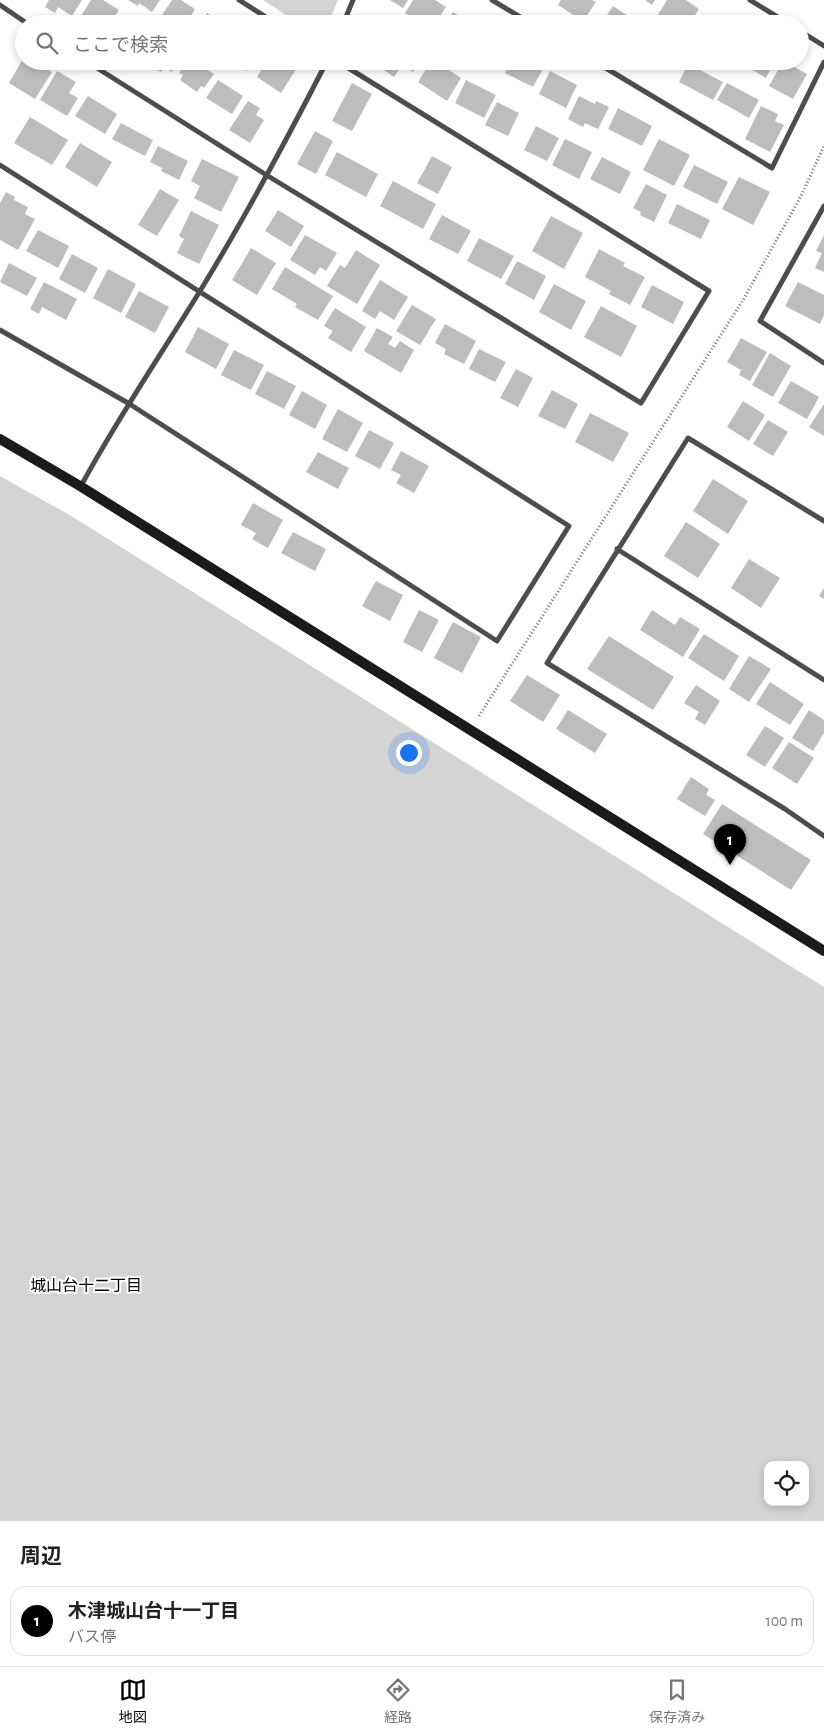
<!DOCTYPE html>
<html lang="ja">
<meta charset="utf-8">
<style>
body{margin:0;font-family:"Alegreya Sans","Noto Sans JP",sans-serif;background:#f2f2f2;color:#202124}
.controls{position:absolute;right:15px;bottom:15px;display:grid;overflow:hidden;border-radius:10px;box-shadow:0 2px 8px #0003}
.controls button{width:45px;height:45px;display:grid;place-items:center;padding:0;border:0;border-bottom:1px solid #e0e0e0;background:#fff;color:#202124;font:25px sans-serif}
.you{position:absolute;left:408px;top:752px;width:18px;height:18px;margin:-12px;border:4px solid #fff;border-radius:50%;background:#1a73e8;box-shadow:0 0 0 8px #1a73e833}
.badge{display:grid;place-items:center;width:32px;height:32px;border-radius:50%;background:#000;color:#fff;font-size:16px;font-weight:700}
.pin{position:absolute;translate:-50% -41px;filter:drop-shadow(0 1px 2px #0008)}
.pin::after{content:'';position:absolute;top:26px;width:18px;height:15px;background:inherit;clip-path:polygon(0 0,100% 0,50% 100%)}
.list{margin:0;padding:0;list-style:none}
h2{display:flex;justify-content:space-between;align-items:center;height:65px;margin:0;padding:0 20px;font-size:21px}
h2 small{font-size:16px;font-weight:400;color:#757577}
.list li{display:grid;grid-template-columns:32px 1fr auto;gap:15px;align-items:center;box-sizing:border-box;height:70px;margin:0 10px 10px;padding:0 10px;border:1px solid #e0e0e0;border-radius:15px}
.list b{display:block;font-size:19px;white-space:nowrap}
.list p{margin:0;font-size:16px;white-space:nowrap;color:#757577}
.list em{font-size:16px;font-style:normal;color:#757577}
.icon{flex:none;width:28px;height:28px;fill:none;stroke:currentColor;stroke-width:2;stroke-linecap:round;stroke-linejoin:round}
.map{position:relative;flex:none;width:824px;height:1521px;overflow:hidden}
.search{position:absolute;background:#fff;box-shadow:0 2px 8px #0003;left:15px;right:15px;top:15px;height:55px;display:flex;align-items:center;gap:12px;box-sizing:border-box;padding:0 18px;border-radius:28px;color:#757577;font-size:19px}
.sheet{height:145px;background:#fff}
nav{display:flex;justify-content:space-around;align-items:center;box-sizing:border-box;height:70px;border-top:1px solid #e0e0e0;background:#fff;font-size:14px;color:#757577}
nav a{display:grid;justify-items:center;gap:2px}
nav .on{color:#000}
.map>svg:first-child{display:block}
.green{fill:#d4d4d4;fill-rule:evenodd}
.building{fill:#bdbdbd}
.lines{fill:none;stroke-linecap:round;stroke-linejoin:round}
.path{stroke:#6f6f6f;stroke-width:3;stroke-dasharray:1 2.5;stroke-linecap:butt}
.street{stroke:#4d4d4d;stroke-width:5}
.secondary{stroke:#1a1a1a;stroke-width:10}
.labels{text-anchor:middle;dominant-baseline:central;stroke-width:4;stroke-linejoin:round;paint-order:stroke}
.neighbourhood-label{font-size:16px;fill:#000;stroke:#fff}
</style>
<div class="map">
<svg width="824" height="1521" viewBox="0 0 824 1521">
<rect width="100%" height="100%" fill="#fff"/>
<!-- green -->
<path class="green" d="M263 0H338L328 24H300Z
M0 476 73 517 824 987V1521H0ZM768 1465H805V1502H768Z"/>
<!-- building -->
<path class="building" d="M49 0H82L72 16 58 7 55 13 45 7Z
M91 0H103L119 10 110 24H82L78 21Z
M128 0H160L152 12 139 3 138 6Z
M172 0H181L195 9 186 24H163L158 21Z
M390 0H408L403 8Z
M413 0H435L446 7 435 24H423L405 13Z
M561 0H592L596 2 583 21 558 5Z
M645 0H655L652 5Z
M667 0H686L699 9 689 24H665L656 18Z
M613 6 640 24H601Z
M453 12 472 24H445Z
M207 13 224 24H200Z
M710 17 722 24H706Z
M24 57V61H34L52 72 35 99 9 83Z
M149 61H178L172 72 164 67 161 72 147 63Z
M187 61H193L214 74 204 88 201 86 197 92 180 80 183 75 179 73Z
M231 61H254L247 71Z
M267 61H296L300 63 281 93 257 77Z
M386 61H420L413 72 402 65 394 77 381 68Z
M431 61H435L461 78 447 101 418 82Z
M480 61H503L499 70Z
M511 61H533L544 67 533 87 505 73Z
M658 61H678L672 70Z
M737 61H775L766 78Z
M783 61 807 74 793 99 769 86Z
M688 64 723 82 713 100 679 82Z
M57 71 76 82 69 93 78 98 67 116 40 100Z
M550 71 577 85 566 108 539 94Z
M218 80 243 96 232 114 206 98Z
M466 80 496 95 484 118 455 103Z
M352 83 372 94 352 131 332 121Z
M727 83 759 100 749 118 717 100Z
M88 96 117 114 105 134 75 116Z
M579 96 595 104 596 101 609 107 598 129 585 123 583 127 568 119Z
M248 101 260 108 256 115 264 120 250 143 229 130Z
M497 102 519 113 508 136 485 125Z
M761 106 778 114 775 121 784 125 770 152 745 139Z
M618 108 652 126 642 146 608 129Z
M30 117 68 140 52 165 14 143Z
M121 123 153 140 145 156 112 139Z
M536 126 559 138 547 161 524 150Z
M315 131 333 141 316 174 297 164Z
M565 139 592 152 579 179 552 165Z
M659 139 690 155 674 186 643 170Z
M80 143 112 162 97 187 65 167Z
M158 146 188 161 179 180 161 171 162 168 150 162Z
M337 152 378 174 366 197 325 175Z
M432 156 452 167 438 194 417 183Z
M602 157 631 172 620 194 590 179Z
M202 159 239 177 221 212 194 198 200 186 191 181Z
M694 165 728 182 717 204 683 187Z
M739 177 770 192 753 225 722 209Z
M393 181 436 204 423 229 380 206Z
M646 184 667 195 654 222 640 215 641 212 633 208Z
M160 189 179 200 157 236 138 225Z
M6 192 15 197 14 200 28 207 25 214 35 219 18 250 0 240V203Z
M677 204 710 220 701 239 668 223Z
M278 210 304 226 291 247 265 231Z
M191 211 219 225 199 264 177 253 184 239 179 236Z
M442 215 471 231 458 254 429 239Z
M551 216 583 233 564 269 532 251Z
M38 230 69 246 58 268 26 251Z
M305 235 337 253 326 271 320 267 315 275 290 260Z
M824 235V272L815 268 822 253 816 251Z
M479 238 514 256 501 279 467 261Z
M251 248 276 263 257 295 232 280Z
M599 249 625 263 623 266 645 277 630 305 609 294 611 291 585 277Z
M356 250 380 265 357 304 327 286 340 265 345 268Z
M72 254 98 268 85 293 59 279Z
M517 261 546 276 534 300 505 284Z
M9 263 37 278 27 296 0 282Z
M285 267 333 296 318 320 295 307 297 304 272 289Z
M108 269 136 284 121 313 93 298Z
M380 280 408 297 394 320 380 311 375 319 362 311Z
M44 282 77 299 66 320 42 307 39 314 30 309Z
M798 282 824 295V315L820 324 785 306Z
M554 284 586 301 571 330 539 312Z
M652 285 684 302 673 324 641 307Z
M139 291 169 307 155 333 125 317Z
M412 305 436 319 420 345 396 331Z
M601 306 637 326 621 357 584 337Z
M335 308 366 327 351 352 328 338 333 331 324 326Z
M445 324 476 341 464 364 444 354 446 349 435 343Z
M198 327 229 344 216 369 185 352Z
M377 328 393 337 388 344 395 348 400 341 414 350 401 373 364 351Z
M741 338 767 352 750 381 739 375 741 370 727 362Z
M479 349 506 362 495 382 469 369Z
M234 350 264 365 251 390 221 375Z
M770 353 791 366 773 397 752 385Z
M516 369 533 378 518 407 500 398Z
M267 371 296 386 284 409 255 394Z
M791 381 819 397 807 419 778 403Z
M552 390 578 404 565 429 538 416Z
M302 391 327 405 315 429 289 415Z
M743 401 765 415 749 441 727 427Z
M824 404V436L809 427Z
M338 409 363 423 347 452 322 439Z
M590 413 629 433 613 462 575 442Z
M768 420 788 432 773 456 753 444Z
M369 430 394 443 380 469 355 456Z
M401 451 429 466 414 493 396 483 401 475 391 470Z
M318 452 349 468 338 489 306 472Z
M713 479 748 501 728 534 693 511Z
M253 503 283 520 268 548 252 539 256 533 241 525Z
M686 522 720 544 698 578 664 556Z
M293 532 326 549 315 571 281 553Z
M749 559 780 578 761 608 731 588Z
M376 581 403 595 390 621 362 606Z
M824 588V599L819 596Z
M419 610 439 620 422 652 403 642Z
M652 610 675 625 680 617 700 629 683 657 640 630Z
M453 622 481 637 462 673 434 658Z
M704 634 739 656 724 681 688 658Z
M609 636 674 677 653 710 587 669Z
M749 656 771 669 749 702 729 689Z
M527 675 560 695 543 722 510 701Z
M770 682 804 704 790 725 756 704Z
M696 685 720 701 705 725 695 719 699 712 684 703Z
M568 710 607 734 595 753 556 729Z
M809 710 824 720V733L813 751 792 738Z
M765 726 784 738 765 767 746 755Z
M789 742 814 758 797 784 772 768Z
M691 777 709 789 706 795 715 800 705 816 677 799Z
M722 804 811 860 791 890 703 834Z"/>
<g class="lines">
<!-- path -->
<path class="path" d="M479 716 743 300 801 196 824 146"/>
<!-- street -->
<path class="street" d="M239 0 277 24
M492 0 532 24
M750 0 789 24
M0 5 28 24
M343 24 353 0
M800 31 824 46
M86 61 268 176 641 403 709 291 337 61
M594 61 772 168 824 62
M0 165 569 526 497 641 128 403 0 330
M824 206 760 321 824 363
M81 486C117 419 160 356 200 291 246 216 287 139 327 61
M824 521 688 438 547 663 785 809 824 836
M617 549 824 680"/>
<!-- secondary -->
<path class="secondary" d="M0 439 80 486 824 951"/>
</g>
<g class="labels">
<!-- neighbourhood labels -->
<g class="neighbourhood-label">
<text x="86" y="1286">城山台十二丁目</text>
</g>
</g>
</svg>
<div class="controls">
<button><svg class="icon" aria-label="locate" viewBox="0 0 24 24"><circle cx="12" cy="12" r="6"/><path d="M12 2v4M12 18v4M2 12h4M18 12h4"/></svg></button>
</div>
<div class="you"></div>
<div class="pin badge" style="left:730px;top:865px">1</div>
<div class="search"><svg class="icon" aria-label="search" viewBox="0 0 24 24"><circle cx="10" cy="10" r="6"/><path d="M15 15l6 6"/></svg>ここで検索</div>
</div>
<section class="sheet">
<h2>周辺<small></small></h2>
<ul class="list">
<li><span class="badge">1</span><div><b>木津城山台十一丁目</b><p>バス停</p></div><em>100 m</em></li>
</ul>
</section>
<nav>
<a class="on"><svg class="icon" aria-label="map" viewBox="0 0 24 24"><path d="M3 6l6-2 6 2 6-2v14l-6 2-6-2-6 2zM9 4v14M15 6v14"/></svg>地図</a>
<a><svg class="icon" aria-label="directions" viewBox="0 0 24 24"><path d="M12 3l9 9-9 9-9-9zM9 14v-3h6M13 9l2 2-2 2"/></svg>経路</a>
<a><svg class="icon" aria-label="saved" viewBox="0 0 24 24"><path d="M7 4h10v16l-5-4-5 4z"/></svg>保存済み</a>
</nav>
